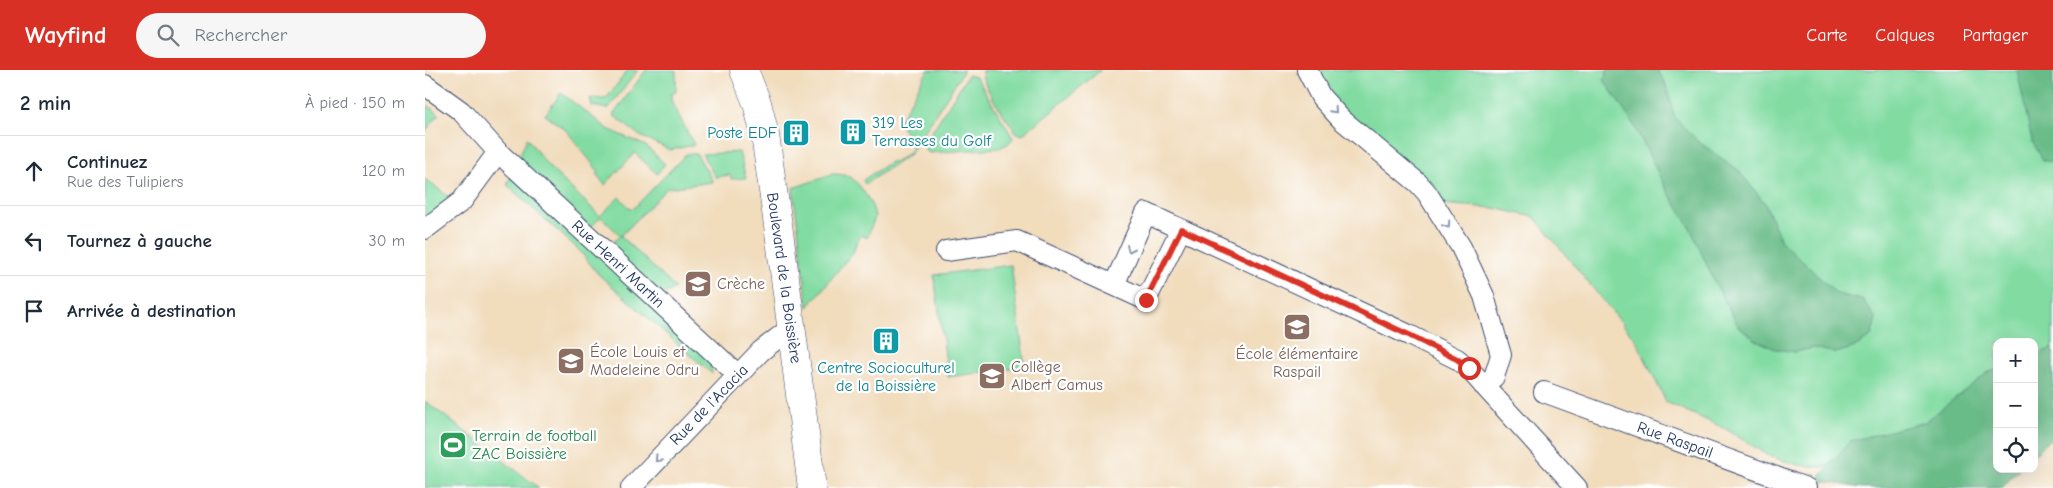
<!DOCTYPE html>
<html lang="fr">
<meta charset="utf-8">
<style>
body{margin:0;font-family:"Comic Neue",sans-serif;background:#f6f6f7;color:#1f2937}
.controls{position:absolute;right:15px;bottom:15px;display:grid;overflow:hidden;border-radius:10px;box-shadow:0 5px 20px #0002}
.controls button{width:45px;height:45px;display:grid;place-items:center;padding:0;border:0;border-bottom:1px solid #e0e1e3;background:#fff;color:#1f2937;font:25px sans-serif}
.stop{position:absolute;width:15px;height:15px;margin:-11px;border:4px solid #d93025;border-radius:50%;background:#fff}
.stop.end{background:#d93025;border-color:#fff;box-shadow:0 1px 5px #0008}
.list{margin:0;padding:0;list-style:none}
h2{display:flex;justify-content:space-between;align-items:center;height:65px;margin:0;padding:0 20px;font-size:21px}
h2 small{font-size:16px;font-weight:400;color:#747a83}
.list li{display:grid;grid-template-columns:32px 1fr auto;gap:15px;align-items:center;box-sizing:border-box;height:70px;padding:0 20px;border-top:1px solid #e0e1e3}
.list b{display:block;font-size:19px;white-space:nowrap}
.list p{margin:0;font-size:16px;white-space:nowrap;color:#747a83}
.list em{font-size:16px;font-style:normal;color:#747a83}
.icon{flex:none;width:28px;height:28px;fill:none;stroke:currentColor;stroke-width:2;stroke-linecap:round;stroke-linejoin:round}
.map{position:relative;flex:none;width:1628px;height:418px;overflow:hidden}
header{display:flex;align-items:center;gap:30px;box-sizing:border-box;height:70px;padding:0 25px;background:#d93025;color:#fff}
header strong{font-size:24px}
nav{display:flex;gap:28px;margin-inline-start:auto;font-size:18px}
.search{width:350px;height:45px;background:#f6f6f7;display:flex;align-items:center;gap:12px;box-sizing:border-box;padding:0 18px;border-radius:28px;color:#747a83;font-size:19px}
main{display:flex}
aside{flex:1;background:#fff}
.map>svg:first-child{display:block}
.green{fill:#82dca2;stroke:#4e8680}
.forest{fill:#69bc88;stroke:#427673}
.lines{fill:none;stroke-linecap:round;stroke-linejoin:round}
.minor-casing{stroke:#3b496c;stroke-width:22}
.secondary-casing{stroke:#3b496c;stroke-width:29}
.minor{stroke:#fff;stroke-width:20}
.secondary{stroke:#fff;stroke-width:28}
.oneway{stroke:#8d97ae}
.route{stroke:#d93025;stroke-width:6}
.labels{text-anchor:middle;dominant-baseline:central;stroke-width:4.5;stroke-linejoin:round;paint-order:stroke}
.culture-label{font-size:16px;fill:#0d838f;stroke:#fff;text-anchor:start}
.street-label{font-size:16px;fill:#1b2f5e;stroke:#fff}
.education-label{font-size:16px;fill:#785e54;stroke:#fff;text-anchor:start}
.leisure-label{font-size:16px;fill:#27864d;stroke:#fff;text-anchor:start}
</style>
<header>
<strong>Wayfind</strong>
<div class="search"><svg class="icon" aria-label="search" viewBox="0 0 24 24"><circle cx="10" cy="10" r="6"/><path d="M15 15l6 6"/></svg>Rechercher</div>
<nav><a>Carte</a><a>Calques</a><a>Partager</a></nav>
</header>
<main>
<aside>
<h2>2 min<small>À pied · 150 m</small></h2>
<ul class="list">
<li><svg class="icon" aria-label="ahead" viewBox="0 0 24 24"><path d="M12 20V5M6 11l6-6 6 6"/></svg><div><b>Continuez</b><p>Rue des Tulipiers</p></div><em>120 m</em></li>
<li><svg class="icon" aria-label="left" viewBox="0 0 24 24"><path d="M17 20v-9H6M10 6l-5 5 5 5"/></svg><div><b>Tournez à gauche</b></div><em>30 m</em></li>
<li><svg class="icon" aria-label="arrive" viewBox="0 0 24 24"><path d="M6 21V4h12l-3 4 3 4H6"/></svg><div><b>Arrivée à destination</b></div></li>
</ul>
</aside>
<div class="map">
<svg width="1628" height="418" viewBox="0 0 1628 418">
<rect width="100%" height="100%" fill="#fff"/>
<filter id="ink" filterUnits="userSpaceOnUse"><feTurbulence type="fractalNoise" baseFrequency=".02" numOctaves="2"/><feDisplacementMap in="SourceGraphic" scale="10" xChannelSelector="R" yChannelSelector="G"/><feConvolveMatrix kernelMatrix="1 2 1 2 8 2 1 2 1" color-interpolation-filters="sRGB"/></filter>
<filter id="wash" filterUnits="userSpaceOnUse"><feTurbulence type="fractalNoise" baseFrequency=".0096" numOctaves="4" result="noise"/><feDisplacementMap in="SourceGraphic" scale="20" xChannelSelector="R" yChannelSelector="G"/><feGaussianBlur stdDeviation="1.12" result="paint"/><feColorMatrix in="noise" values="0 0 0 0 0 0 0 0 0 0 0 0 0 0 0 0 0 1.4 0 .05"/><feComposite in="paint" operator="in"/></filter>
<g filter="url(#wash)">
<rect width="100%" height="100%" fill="#f1dcbc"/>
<!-- green -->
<path class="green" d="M203 0H213L183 39 167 36 165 28 181 29Z
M221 0H251V21L246 23V30L269 75 245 80 215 66 188 45Z
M503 0H539L484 85 440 114 438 110 465 92H470L485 82 487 72 473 53Z
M557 0H676L597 65 591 62C582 50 555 14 557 0Z
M888 0H1590L1628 30V327L1609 337V272H1572V368L1450 393 1395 397 1373 395 1344 386 1299 358 1241 332 1211 270 1109 147 1069 138 1013 134 917 44Z
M543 5 551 7 555 13 588 68 583 74 574 78 504 83 500 80V72Z
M136 23 183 59 221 76 240 94 232 104 210 83 180 115 172 105 174 102 141 60 120 45Z
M0 33 14 44 0 62Z
M102 68 123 96 175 146 194 127 207 140 261 84H272L288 112 242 118 196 166 250 218 236 226 184 177 195 165 176 147 165 158 93 89Z
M314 82 321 108 306 109 305 105 290 107 277 84Z
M408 104C414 104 423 105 428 109 437 117 449 135 450 147L442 168 437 165 431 173 429 181 383 237 368 118Z
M86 106 286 288 287 304 173 204 154 180 82 115Z
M0 109 28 130 0 152Z
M586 195 600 297 523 307 509 205Z
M0 331 114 418H0Z"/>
<!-- forest -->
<path class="forest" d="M1183 0H1232L1240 12 1250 48 1274 72 1313 100 1340 133 1356 171 1412 224 1438 230 1451 249 1446 267 1428 278 1411 283 1388 278 1370 282 1350 279 1331 270 1313 256 1289 211 1264 155 1240 117 1210 57 1179 10Z
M1592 0H1628V93L1618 90 1607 71Z
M1628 278V366L1609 385V285Z
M1572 299V399H1594L1577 418H1436L1392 410 1425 371 1500 352 1562 303Z"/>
</g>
<g filter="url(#ink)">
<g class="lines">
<!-- minor casing -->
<g class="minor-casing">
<path id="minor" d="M882 0 896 27 916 49 993 113 1002 123 1036 177 1059 226 1076 285 1069 307 1058 315
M0 15 36 41 73 82 313 305
M0 159 37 131 73 82
M521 181 592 171 721 230 756 159
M689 215 721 143 984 265 1032 289 1043 298 1152 418
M1119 322 1381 418
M206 418 336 281 367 257"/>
</g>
<!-- secondary casing -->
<g class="secondary-casing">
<path id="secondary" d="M319 0 332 33 340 65 355 169 387 418"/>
</g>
<!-- minor -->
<use href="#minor" class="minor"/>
<!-- secondary -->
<use href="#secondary" class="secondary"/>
</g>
<!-- one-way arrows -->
<defs><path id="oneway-chevron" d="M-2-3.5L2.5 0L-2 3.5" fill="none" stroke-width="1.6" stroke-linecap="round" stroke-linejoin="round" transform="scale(1.25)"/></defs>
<g class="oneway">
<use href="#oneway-chevron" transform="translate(909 40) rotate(47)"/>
<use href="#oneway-chevron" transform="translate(1022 155) rotate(57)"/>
<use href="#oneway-chevron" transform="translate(705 179) rotate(114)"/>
<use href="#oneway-chevron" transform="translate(233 389) rotate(133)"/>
</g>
</g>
<g class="lines" filter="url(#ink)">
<!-- route -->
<path class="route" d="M721 230 756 159 984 265 1032 289 1044 298"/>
</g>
<!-- icons -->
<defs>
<g id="building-square" transform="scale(1.4375)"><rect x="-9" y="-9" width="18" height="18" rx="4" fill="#0f9aa8" stroke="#fff"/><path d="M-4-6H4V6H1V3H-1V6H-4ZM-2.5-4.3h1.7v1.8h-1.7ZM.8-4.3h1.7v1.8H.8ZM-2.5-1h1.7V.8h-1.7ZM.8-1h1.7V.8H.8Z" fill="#fff"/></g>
<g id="school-square" transform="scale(1.4375)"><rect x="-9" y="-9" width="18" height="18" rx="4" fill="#8d6e63" stroke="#fff"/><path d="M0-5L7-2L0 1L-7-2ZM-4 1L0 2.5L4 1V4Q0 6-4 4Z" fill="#fff"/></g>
<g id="stadium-square" transform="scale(1.4375)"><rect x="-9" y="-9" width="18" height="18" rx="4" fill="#2e9e5b" stroke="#fff"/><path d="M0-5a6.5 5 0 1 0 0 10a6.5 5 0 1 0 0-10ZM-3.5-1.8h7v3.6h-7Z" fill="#fff"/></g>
</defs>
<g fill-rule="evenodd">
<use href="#building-square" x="428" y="62"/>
<use href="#building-square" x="371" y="63"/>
<use href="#school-square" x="273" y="214"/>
<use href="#school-square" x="872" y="257"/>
<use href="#building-square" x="461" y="271"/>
<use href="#school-square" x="146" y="291"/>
<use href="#school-square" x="567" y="306"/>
<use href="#stadium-square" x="28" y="375"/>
</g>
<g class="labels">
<!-- culture labels -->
<g class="culture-label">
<text x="447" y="53">319 Les<tspan x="447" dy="18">Terrasses du Golf</tspan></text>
<text x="352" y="63" text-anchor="end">Poste EDF</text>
<text x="461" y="298" text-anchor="middle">Centre Socioculturel<tspan x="461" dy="18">de la Boissière</tspan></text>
</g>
<!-- street labels -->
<g class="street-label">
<text transform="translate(193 194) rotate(43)">Rue Henri Martin</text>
<text transform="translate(359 208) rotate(82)">Boulevard de la Boissière</text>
<text transform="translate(284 335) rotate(-46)">Rue de l'Acacia</text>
<text transform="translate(1250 370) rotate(20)">Rue Raspail</text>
</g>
<!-- education labels -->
<g class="education-label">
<text x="292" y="214">Crèche</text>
<text x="165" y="282">École Louis et<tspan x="165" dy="18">Madeleine Odru</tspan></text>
<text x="872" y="284" text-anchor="middle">École élémentaire<tspan x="872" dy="18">Raspail</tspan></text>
<text x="586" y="297">Collège<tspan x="586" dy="18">Albert Camus</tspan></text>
</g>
<!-- leisure labels -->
<g class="leisure-label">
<text x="47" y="366">Terrain de football<tspan x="47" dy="18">ZAC Boissière</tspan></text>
</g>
</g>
</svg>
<div class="controls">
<button>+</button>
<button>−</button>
<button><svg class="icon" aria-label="locate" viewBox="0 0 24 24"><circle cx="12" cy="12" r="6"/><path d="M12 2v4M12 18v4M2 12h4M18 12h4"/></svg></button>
</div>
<div class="stop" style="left:1044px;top:298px"></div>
<div class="stop end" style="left:721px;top:230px"></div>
</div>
</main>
